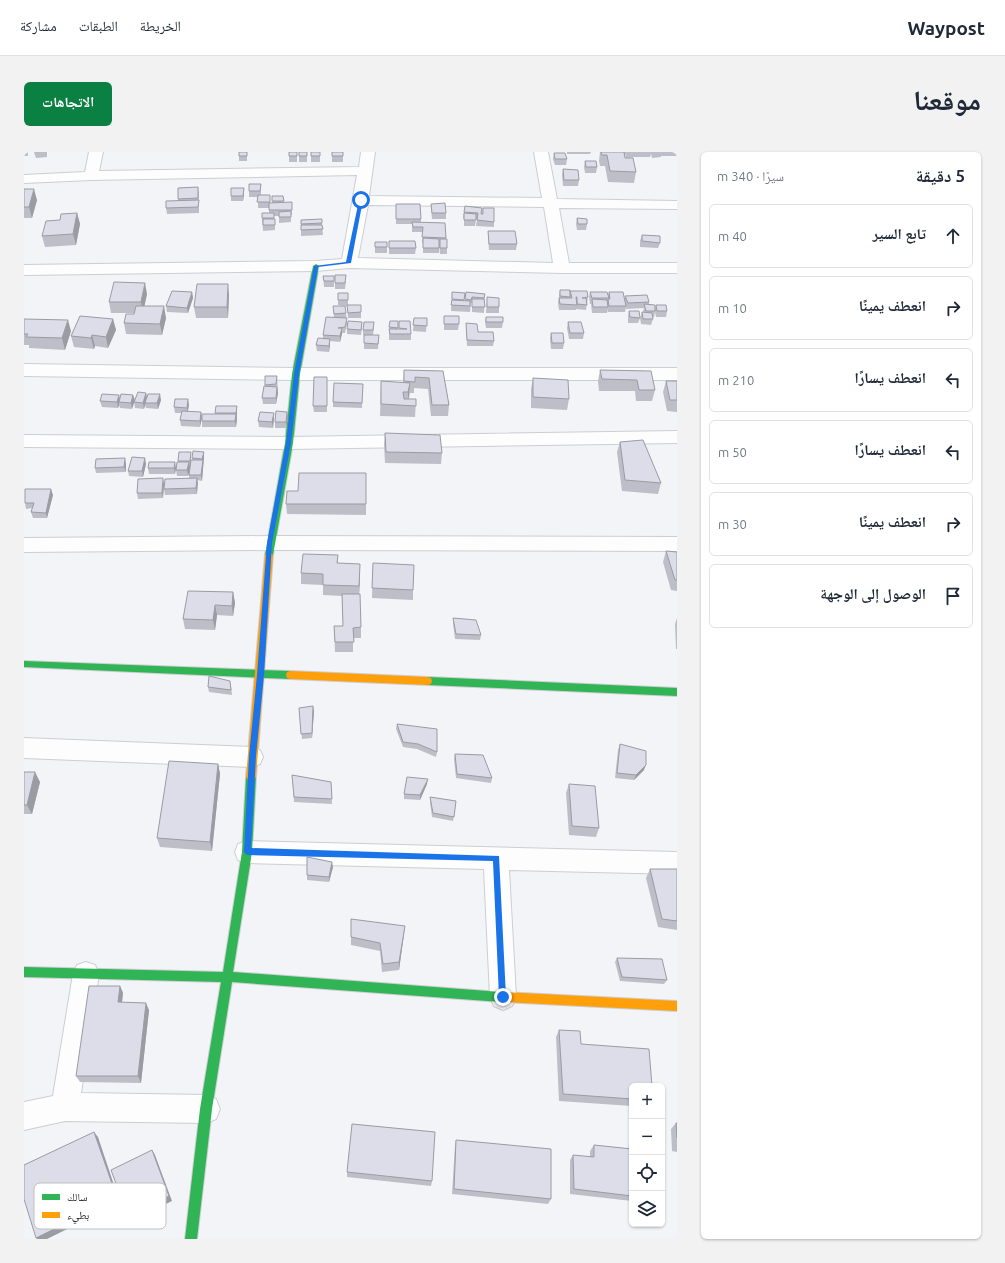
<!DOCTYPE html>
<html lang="ar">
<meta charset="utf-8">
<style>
body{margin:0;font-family:Ubuntu,"Noto Naskh Arabic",sans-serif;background:#f2f2f3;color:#1f2937;direction:rtl}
.controls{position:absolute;right:12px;bottom:12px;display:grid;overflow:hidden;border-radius:6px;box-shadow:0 1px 3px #0004}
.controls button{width:36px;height:36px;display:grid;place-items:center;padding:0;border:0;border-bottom:1px solid #e0e1e3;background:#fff;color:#1f2937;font:20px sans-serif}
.stop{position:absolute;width:12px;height:12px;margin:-9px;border:3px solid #1a73e8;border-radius:50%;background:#fff}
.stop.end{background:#1a73e8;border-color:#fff;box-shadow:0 1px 4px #0008}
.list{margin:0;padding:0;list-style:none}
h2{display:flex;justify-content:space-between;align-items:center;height:52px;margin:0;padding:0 16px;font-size:17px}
h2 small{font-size:13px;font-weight:400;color:#747a83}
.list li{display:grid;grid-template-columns:26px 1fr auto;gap:12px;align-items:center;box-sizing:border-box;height:64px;margin:0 8px 8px;padding:0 8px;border:1px solid #e0e1e3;border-radius:6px}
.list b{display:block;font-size:15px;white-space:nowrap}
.list em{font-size:13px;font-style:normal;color:#747a83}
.icon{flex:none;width:22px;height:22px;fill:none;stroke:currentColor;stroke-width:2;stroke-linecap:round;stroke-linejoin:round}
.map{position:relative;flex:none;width:653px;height:1087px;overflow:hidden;direction:ltr;border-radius:6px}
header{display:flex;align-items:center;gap:24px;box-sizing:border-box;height:56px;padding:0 20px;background:#fff;border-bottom:1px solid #e0e1e3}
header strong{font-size:19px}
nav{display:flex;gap:22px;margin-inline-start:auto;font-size:14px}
.intro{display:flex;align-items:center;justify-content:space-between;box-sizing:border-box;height:96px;padding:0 24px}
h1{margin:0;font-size:28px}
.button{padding:10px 18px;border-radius:6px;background:#0b8043;color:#fff;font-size:14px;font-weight:700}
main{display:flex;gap:24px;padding:0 24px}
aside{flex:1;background:#fff;border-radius:6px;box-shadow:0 1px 3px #0004}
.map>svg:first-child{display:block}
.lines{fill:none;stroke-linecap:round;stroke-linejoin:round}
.street-casing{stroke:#cdced1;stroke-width:2}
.fast-casing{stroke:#cdced1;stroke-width:2}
.slow-casing{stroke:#cdced1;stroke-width:2}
.street{fill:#fdfdfe;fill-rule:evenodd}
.fast{fill:#30b455;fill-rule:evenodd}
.slow{fill:#ff9f0a;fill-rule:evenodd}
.wall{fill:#bdbec8}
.shaded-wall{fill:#9a9ba3}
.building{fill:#dcdde9;stroke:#9a9ba3}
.route{fill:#1a73e8}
.key{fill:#fff;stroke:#bebfbf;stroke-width:1}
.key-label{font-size:11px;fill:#28292b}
</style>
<header>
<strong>Waypost</strong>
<nav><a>الخريطة</a><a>الطبقات</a><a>مشاركة</a></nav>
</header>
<div class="intro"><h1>موقعنا</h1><a class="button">الاتجاهات</a></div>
<main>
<aside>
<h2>5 دقيقة<small>سيرًا · 340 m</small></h2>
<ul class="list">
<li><svg class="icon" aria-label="ahead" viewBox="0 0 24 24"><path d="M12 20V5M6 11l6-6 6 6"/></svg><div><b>تابع السير</b></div><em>40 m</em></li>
<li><svg class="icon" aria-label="right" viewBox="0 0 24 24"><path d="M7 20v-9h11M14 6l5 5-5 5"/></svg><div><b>انعطف يمينًا</b></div><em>10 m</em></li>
<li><svg class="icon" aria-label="left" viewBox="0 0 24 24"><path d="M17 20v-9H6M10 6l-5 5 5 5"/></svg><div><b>انعطف يسارًا</b></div><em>210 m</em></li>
<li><svg class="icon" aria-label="left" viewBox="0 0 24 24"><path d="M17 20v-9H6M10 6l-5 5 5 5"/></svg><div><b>انعطف يسارًا</b></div><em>50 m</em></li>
<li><svg class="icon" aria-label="right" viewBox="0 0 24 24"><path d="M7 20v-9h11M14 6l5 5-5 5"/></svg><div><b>انعطف يمينًا</b></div><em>30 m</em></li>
<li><svg class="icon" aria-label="arrive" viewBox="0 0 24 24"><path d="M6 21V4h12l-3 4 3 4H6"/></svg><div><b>الوصول إلى الوجهة</b></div></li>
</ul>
</aside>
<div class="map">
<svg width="653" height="1087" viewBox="0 0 653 1087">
<rect width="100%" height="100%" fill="#f3f4f7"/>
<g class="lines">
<!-- street casing -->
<g class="street-casing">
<path id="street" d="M65 0H79L75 19 335 15 337 0H351L345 44 518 46 510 0H524L533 47 653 49V57L535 56 545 111H653V121H538L325 116 292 119 0 123V113L292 109 318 107 333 23 67 28 0 31V23L61 20ZM344 53 520 55 529 111 334 106Z
M0 212 272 216H653V228H272L0 224Z
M653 279V291L265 297 0 295V283L265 285Z
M246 384 653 385V399L246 398 0 400V386Z
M0 586 228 595 236 598 239 605 236 612 228 615 0 606Z
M223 689 653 700V722L485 718 492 845 488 854 479 858 470 854 466 845 460 717 223 711 214 708 211 700 214 692Z
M62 810 71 813 75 822 57 941 182 943 192 947 196 957 192 967 182 971 41 969 0 978V950L29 944 49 822 53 813Z"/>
</g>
<!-- fast casing -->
<g class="fast-casing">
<path id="fast" d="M292 112 295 114 276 222 269 291 249 403 245 406 241 403 261 291 268 222 289 114Z
M0 509 266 519 269 520 270 523 269 526 266 527 0 515Z
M404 525 653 536V544L404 533 401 532 400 529 401 526Z
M227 621 230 622 232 625 228 700 209 820 477 840 481 841 482 845 481 849 477 850 208 830 188 957 173 1087H161L176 957 197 830 0 825V815L199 820 218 700 222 625 224 622Z"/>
</g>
<!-- slow casing -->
<g class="slow-casing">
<path id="slow" d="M245 400 249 403 232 625 230 628 227 629 224 628 222 625 241 403Z
M266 519 404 525 407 526 408 529 407 532 404 533 266 527 263 526 262 523 263 520Z
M477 840 653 849V859L477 850 473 849 472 845 473 841Z"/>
</g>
<!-- street -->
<use href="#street" class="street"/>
<!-- fast -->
<use href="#fast" class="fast"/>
<!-- slow -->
<use href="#slow" class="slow"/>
</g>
<!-- wall -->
<path class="wall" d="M0 0H4V4H0Z
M10 0H23V5L12 6Z
M223 0V9H215V4Z
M265 0H273V10H265Z
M283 0V10H275V4Z
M287 0H296V10H287Z
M308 0H319V10H308Z
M543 0H567L566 2H543Z
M576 0H653V4H637V5L628 6 627 2 626 5H611V4V5L602 6 601 1V6L612 20 610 31 584 30 581 14H576L575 9Z
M530 1 543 7 542 13H531L529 7Z
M561 9 573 15 572 21H561L560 15Z
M539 17 555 28 554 34H539L538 23Z
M237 32V43H246V51H248V44H259L260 51 268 50V63H267V70L255 71V64H250V67H251V78L239 79 238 66 245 61V56H234V45H225V39Z
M174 35 175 41V61L143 62 142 56 154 48V36Z
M220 36V42L219 49H207V44Z
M0 37 13 48 8 66H0Z
M372 52 397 67V70L421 71 422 87 423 96V102H416L415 92V101H399V91H398L399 80H388V72H372Z
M407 52 422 61V67H408L407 57Z
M441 54 457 62H458L459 56 470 70V75L452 74 453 67H452L451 74H440V66H439Z
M53 61 56 72 52 93 21 95 18 84 36 68Z
M553 66 563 72 562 78H553L552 72Z
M277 68 298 71 299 83 277 84Z
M464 79 493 92 492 98H465L464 85Z
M618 83 636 91 634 96 616 95V89Z
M365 89 392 96 391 102H365Z
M351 90 363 95V101H351Z
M299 124H310V135H300Z
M322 129 321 137H311V131Z
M536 138 546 141V139L564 145 562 158 552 157V158H535L534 151Z
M168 140 169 146 164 161 143 160 142 154Z
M428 140 441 141 440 149H441L442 140 461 142 460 161 448 160V151H447L446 160 427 159Z
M566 140 584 143 585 140 601 147V144L625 150V153L631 157 632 153 643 159 642 165H632L631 160 630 165H628L629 167 627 173 617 172 616 166 618 160H619L620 156 602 157V155L601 160H584V157L583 161H568L567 152H566L565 145Z
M314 141 324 147V153L337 160V166H324L323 154 314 153Z
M123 142 120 154 142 166 138 183 102 182 100 171 110 161H87L85 150Z
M205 143 204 166H172L170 155Z
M463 145 475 155V161H462Z
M309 154 322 161 323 172 321 181H318L316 190 306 189 305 200 293 199 292 193 299 186V183L310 165Z
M605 159 616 166 614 171H604V164Z
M420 164 435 172 434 178H420Z
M462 165 479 170 478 176H462L461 170Z
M390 166H403L402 180 389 179Z
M0 167 47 179 41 198 5 196V193H0Z
M89 167 92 178 84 196 71 194 70 197 50 195 47 184Z
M374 169V177H375V169L387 182V188H365V175Z
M544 170 560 181 559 187H545L543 176Z
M442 171 454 180 470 189 469 194H443L442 177Z
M338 176 337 183 323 182V177Z
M350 176 349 183H355L354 197H340V183H339V178Z
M527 181 540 191 539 197H527L526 187Z
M380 218 419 219 425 253 424 264H407L404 237 390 236V241H386L385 247H392L391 265 356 264 357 229 379 231Z
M576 218 627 219 631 238 628 249H612L611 239H575L574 229Z
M241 224H253L254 241 252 252H239L238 246 241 234Z
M303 225V260H290L289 254Z
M509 226 545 247 543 258 507 256V237Z
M642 229H653V260L643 259 639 240Z
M339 232 338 256 309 255V250Z
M122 241 123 245 137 248 134 257 122 256 121 253 120 257 111 256 110 250Z
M95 243 96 247 109 243 108 257 96 256 95 253 94 256 78 255 76 249Z
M165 253 164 260H177L176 275 157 274 156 268 158 261H151L150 255Z
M213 254V260L212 275H178V269L191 262V261Z
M250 261V266L249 276 235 275 234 269Z
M264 266 262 276H251V270Z
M361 281 418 301 417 312 361 311 360 292Z
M596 290 637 331 634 342 598 339 593 300Z
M167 300V308H168V306L180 300V305L178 329 173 328V342L141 343 140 337 165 326V321L164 324H153L152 318 154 309Z
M102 312V320L72 321 71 316Z
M122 312 119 325 105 324 104 319Z
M124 316H152L151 322H125Z
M342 321V363L263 362 262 352 274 339Z
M140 332 139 346 114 347 113 341Z
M29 343 23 366H9L7 360 8 356 2 357 1 351Z
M642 399 653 400V439L647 438 639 410Z
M314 403V411L336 422 335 442 337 475V486H329V500H311L310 474H319L318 444 299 443V433L277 432V421Z
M349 411 389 438V448L348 446Z
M209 440 211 451 209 464 193 463 191 478 161 477 159 467Z
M429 466 457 483 456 488 431 487 429 471Z
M653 466V497H652L651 472Z
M207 534 208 543 185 540 184 535Z
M275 556 290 559 288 586 278 587Z
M373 572 413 600 412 605 393 597 379 595 372 577Z
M596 592 620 618 610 628 591 626 594 598Z
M431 602 468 626 467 631 432 626 430 607Z
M194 612 196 622 188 699 136 695 133 686Z
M0 620 16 630 8 662H0Z
M268 623 307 630 308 652 270 650Z
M403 632 396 648 380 647V642Z
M545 632 575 676 572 685 545 683 542 641Z
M406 645 432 649 429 669 408 665 406 650Z
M309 715 305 730 283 728V723Z
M626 717H653V778L634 775 622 726Z
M327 767 380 782 375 818 358 820 356 799 327 793Z
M593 806 643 828 640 832 596 829 591 810Z
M96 834 99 841 98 850 125 858 117 931 56 930 52 924Z
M535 878 557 892 608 934V954L535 949 532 885Z
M652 971H653V1000L648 999 647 977Z
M432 988 527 1047 524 1052 428 1042 431 993Z
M570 993 608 997V1049L546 1042V1008L549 1003 566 1005V999Z
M323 1020 408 1029 407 1034 323 1025Z"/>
<!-- shaded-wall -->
<path class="shaded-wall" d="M220 36V42L219 49V44Z
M10 37 13 48 8 66 5 55Z
M53 61 56 72 52 93 49 82Z
M121 131 123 142 119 161 117 150Z
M204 132 205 143 204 166 203 155Z
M168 140 169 146 164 161 163 156Z
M140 154 142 166 138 183 136 172Z
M89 167 92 178 84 196 82 185Z
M44 168 47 179 41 198 38 186Z
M318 176V182L316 190V184Z
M68 183 71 194 70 197 67 186Z
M306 187V193L305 200V194Z
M386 231 385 242 384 251V240Z
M253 235 254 241 252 252V246Z
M122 241 123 247 121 251V253L120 257 119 251Z
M136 242 137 248 134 257 133 251Z
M95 243 96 249 95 250V253L94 256 93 250Z
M109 243 111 248 108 257 107 251Z
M164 247 165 253 163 261V256Z
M213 254V267L212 261Z
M177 260 178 266 176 275V269Z
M263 260 264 266 262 276V270Z
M250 261V266L249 276 248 270Z
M212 262 213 268 212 275 211 269Z
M180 300V305L178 329 177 323 179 309 178 307Z
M101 306 102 312V320L100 315Z
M121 306 122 312 119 325 118 319Z
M151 310 152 316 151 322 150 316Z
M165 310 166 316 164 324 163 318Z
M139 326 140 332 139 346 138 341Z
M173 326 174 331 173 342 172 336Z
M27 337 29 343 23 366 22 361Z
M336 412V422L335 445V434Z
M209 440 211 451 209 464 208 454Z
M191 453 193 463 191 478 189 468Z
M289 554 290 559 288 586V581Z
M194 612 196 622 188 699 186 690Z
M622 613 620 618 610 628 612 623Z
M11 620 16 630 8 662 3 653Z
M404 627 403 632 396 648V643Z
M308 710 309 715 305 730V725Z
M381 774 380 782 375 818V810Z
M96 834 99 841 97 858 94 850Z
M122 851 125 858 117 931 114 924Z
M70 980 74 985 96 1051 23 1087H13L12 1086Z
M128 998 131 1003 148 1049 108 1069 104 1064Z"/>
<!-- building -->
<path class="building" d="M215 0H223V4H215Z
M265 0H273V4H265Z
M275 0H283V4H275Z
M287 0H296V4H287Z
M308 0H319V4H308Z
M577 0H600L601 6H609L612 20 586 19 583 3H578Z
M530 1H541L543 7H531Z
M561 9H572L573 15H562Z
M539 17 554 18 555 28H540Z
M225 32H237L236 39H225Z
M174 35V46L154 47V36Z
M207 36H220L219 44H207Z
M0 37H10L5 55H0Z
M234 43H246V50H233Z
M248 44H259L260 49H248Z
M175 48 174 55 142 56V49Z
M268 50V58H245V51Z
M421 51 422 61H408L407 52Z
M372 52H396L397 67H372Z
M441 54 458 56 457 62H459V56H470V70L453 68 454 61 440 60Z
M267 59V65H255V60Z
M53 61 49 82 18 84 22 69 36 68 37 62Z
M238 61H250V66H238Z
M440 61 452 62V68H440Z
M553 66 563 67V72H554Z
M239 67H251V73H239Z
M298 67V71L277 72V68Z
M388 70 421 71 422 86 398 85 399 75H389Z
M277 73H298L299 77 277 78Z
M464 79H491L493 92H465Z
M618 83 636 84V91L618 89Z
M399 86 415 87V96H399Z
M416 87H423V96H416Z
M365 89H391L392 96H365Z
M351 90H363V95H351Z
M311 123H322L321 131H311Z
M299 124H310V129H300Z
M90 130 121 131 117 150H85Z
M173 132H204L203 155H170Z
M536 138H546V145L536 144Z
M148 139 168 140 163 156 142 154Z
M546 139H563L564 145 558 146H562L563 153 553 152V145H552L553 153 536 152 535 146H548Z
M428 140 441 141 440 148 428 147Z
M442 140 461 142 460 146 448 145 447 148 441 147Z
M566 140H583L585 146H568Z
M585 140H599L602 154H585L584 147H586Z
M314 141H324V148H314Z
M623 143 625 150 604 151 601 144Z
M463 145 475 146V155H463Z
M448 147H460L461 155H448Z
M568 147 583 148 584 155H569Z
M428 148 446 149V154L427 153Z
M620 152 631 153V159H622Z
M323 153H337V160L324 161Z
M632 153H642L643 159H633Z
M112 154H140L136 172 100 171 102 162H110Z
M309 154H321L322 161 310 162Z
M605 159H615L616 166 606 165Z
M618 160 628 161 629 167H619Z
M56 164 89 167 82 185 68 183 67 186 47 184Z
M420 164H435V172H420Z
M302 165 323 166 321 175 314 176H318L316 184 299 183Z
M462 165H479V170H462Z
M390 166H403V174L389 173Z
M0 167 44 168 38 186 2 185 4 182H0Z
M324 169 338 170 337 178 323 177Z
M366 169H374V176L365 175Z
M375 169H386L387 182H366L365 177H383L375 176Z
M340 170H350L349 178H339Z
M544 170H557L560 181H546Z
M442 171 453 172 454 180H469L470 189 443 188Z
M527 181H539L540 191H528Z
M340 183H355L354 192 340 191Z
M294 186 306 187 305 194 292 193Z
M380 218 419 219 425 253H408L405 226 391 225V230L380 229Z
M576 218 627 219 631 238H615L613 228 578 227Z
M241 224H253L252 232 241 233Z
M290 225H303V254H289Z
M509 226 544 228 545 247 509 245Z
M357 229 386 231 384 240H379L380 247H392V254L357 252Z
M642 229H653V248H646Z
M310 231 339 232 338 251 309 250Z
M240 234 253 235 252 246H238Z
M114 240 122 241 119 251 110 250Z
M78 242 95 243 93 250 76 249Z
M97 242 109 243 107 251 95 250Z
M124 242H136L133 251H121Z
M151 247H164L163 256 150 255Z
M192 254H213L212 261H191Z
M158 259 177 260 176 269 156 268Z
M252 259 263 260 262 270H251Z
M236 260 250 261 248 270 234 269Z
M178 262H212L211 269H178Z
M361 281 416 283 418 301 362 300Z
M619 288 637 331 601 328 596 290Z
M169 299 180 300 178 307 168 306Z
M155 300H167L166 309H154Z
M108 305 121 306 118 319H104Z
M101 306 100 315 71 316 72 307Z
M167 308H179L177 323H165Z
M125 310H151L150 316H124Z
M153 310H165L163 318H152Z
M275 321H342V352H262L263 339H274Z
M139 326 138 341H113L114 327Z
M173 326 172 336 140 337 141 327Z
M1 337H27L22 361 7 360 10 351H1Z
M642 399 653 400V428H651Z
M279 402 314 403 313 411 336 412 335 434 299 433V422L277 421Z
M349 411 390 413 389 438 348 436Z
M164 439 209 440 208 454 191 453 189 468 159 467Z
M318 442H336L337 475 329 476 330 490H311L310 474H319Z
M429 466 452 468 457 483 432 482Z
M185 524 206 529 207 538 184 535Z
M289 554 288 581 277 582 275 556Z
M373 572 413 577V600L394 592 379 590Z
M596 592 622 599V613L612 623 593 621Z
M431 602 459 603 468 626 433 622Z
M145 609 194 612 186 690 133 686Z
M0 620H11L3 653H0Z
M268 623 307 630 308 647 270 645Z
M383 625 404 627 396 643 380 642Z
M545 632 571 634 575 676 548 674Z
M406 645 432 649 430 665 409 661Z
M283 705 308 710 305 725 283 723Z
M626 717H653V769L638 767Z
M327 767 381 774 375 810 359 812 356 791 327 785Z
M593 806 638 807 643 828 598 825Z
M65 834H96L94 850 122 851 114 924H52Z
M535 878 556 879 557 892 625 897 628 934H608V947L539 942Z
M652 971H653V986Z
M328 972 411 980 408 1029 323 1020Z
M70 980 93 1046 12 1086 0 1047V1013Z
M432 988 527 997V1047L430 1037Z
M570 993 608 997V1044L550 1037 549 1003 570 1005Z
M128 998 145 1044 104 1064 87 1018Z"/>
<!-- route -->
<path class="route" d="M337 47 339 48 327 111 294 115 275 222 267 291 248 391 240 523 232 604 227 696 475 704 482 845 479 848 475 845 469 709 223 703 220 700 225 604 233 523 243 391 262 291 270 222 290 114 322 110 335 48Z"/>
<!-- legend -->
<rect x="10" y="1031" width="132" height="46" rx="6" class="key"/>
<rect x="18" y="1042" width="18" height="6" fill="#30b455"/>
<rect x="18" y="1060" width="18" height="6" fill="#ff9f0a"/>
<g class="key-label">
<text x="43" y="1049">سالك</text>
<text x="43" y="1067">بطيء</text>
</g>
</svg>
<div class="controls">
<button>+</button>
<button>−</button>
<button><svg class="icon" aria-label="locate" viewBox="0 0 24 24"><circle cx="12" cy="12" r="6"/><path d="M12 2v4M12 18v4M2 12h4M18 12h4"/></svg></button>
<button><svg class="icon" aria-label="layers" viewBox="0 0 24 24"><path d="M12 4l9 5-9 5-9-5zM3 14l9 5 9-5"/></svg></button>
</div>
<div class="stop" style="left:337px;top:48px"></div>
<div class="stop end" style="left:479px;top:845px"></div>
</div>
</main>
